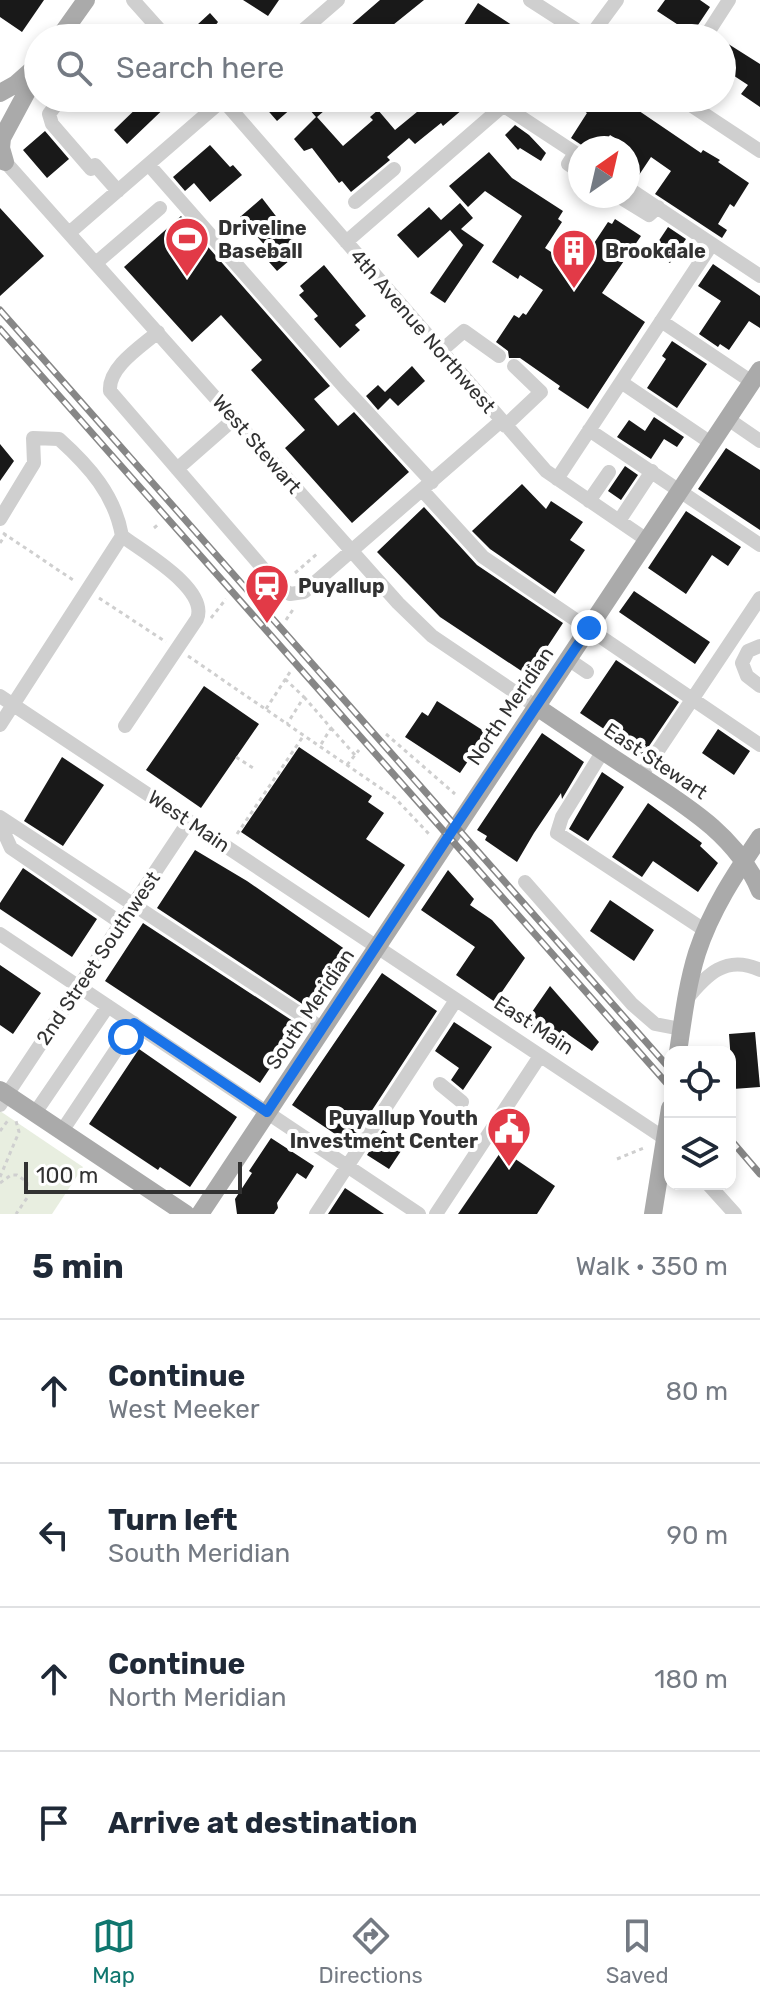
<!DOCTYPE html>
<meta charset="utf-8">
<style>
body{margin:0;font-family:Rubik,sans-serif;background:#f2f2f3;color:#1f2937}
.controls{position:absolute;right:24px;bottom:24px;display:grid;overflow:hidden;border-radius:16px;box-shadow:0 4px 12px #0003}
.controls button{width:72px;height:72px;display:grid;place-items:center;padding:0;border:0;border-bottom:2px solid #e0e1e3;background:#fff;color:#1f2937;font:40px sans-serif}
.compass{position:absolute;left:568px;top:136px;width:72px;height:72px;border-radius:50%;background:#fff;box-shadow:0 4px 12px #0003;rotate:34deg}
.scale{position:absolute;left:24px;bottom:20px;width:218px;box-sizing:border-box;padding-left:8px;border:4px solid #323232;border-top:0;font-size:22px;line-height:28px;white-space:nowrap;color:#323232;-webkit-text-stroke:6px #fff;paint-order:stroke}
.stop{position:absolute;width:24px;height:24px;margin:-18px;border:6px solid #1a73e8;border-radius:50%;background:#fff}
.stop.end{background:#1a73e8;border-color:#fff;box-shadow:0 2px 8px #0008}
.list{margin:0;padding:0;list-style:none}
h2{display:flex;justify-content:space-between;align-items:center;height:104px;margin:0;padding:0 32px;font-size:34px}
h2 small{font-size:26px;font-weight:400;color:#747a83}
.list li{display:grid;grid-template-columns:52px 1fr auto;gap:24px;align-items:center;box-sizing:border-box;height:144px;padding:0 32px;border-top:2px solid #e0e1e3}
.list b{display:block;font-size:30px;white-space:nowrap}
.list p{margin:0;font-size:26px;white-space:nowrap;color:#747a83}
.list em{font-size:26px;font-style:normal;color:#747a83}
.icon{flex:none;width:44px;height:44px;fill:none;stroke:currentColor;stroke-width:2;stroke-linecap:round;stroke-linejoin:round}
.map{position:relative;flex:none;width:760px;height:1214px;overflow:hidden}
.search{position:absolute;background:#fff;box-shadow:0 4px 12px #0003;left:24px;right:24px;top:24px;height:88px;display:flex;align-items:center;gap:20px;box-sizing:border-box;padding:0 28px;border-radius:44px;color:#747a83;font-size:30px}
.sheet{height:680px;background:#fff}
nav{display:flex;justify-content:space-around;align-items:center;box-sizing:border-box;height:112px;border-top:2px solid #e0e1e3;background:#fff;font-size:22px;color:#747a83}
nav a{display:grid;justify-items:center;gap:4px}
nav .on{color:#0f766e}
.map>svg:first-child{display:block}
.green{fill:#e8eee0}
.building{fill:#191919}
.lines{fill:none;stroke-linecap:round;stroke-linejoin:round}
.path{stroke:#cfcfcf;stroke-width:3;stroke-dasharray:4 4;stroke-linecap:butt}
.minor{stroke:#cfcfcf;stroke-width:14}
.major{stroke:#aaa;stroke-width:18}
.rail-casing{stroke:#878787;stroke-width:7}
.rail{stroke:#fff;stroke-width:4;stroke-dasharray:12;stroke-linecap:butt}
.route{stroke:#1a73e8;stroke-width:10}
.labels{text-anchor:middle;dominant-baseline:central;stroke-width:8;stroke-linejoin:round;paint-order:stroke}
.poi-label{font-size:20px;font-weight:bold;fill:#323232;stroke:#fff;text-anchor:start}
.street-label{font-size:20px;fill:#323232;stroke:#fff}
</style>
<div class="map">
<svg width="760" height="1214" viewBox="0 0 760 1214">
<rect width="100%" height="100%" fill="#fff"/>
<!-- green -->
<path class="green" d="M0 1111 83 1167 52 1214H0Z"/>
<!-- building -->
<path class="building" d="M0 0H44L22 32 0 17Z
M243 0H279L268 16Z
M380 0H424L388 29 396 38H336Z
M665 0H700L710 7 698 25 686 30 657 11Z
M478 3 532 38H471L460 31Z
M210 13 218 22 215 26 226 38H209L197 25Z
M722 40 760 64V107L741 94 748 85 722 68Z
M147 98H175L127 144 114 130Z
M257 98H327L332 104 317 117 343 146 373 120 370 117 378 110 395 130 423 107 415 98H476L443 126 441 123 415 144 409 138 387 157 390 160 351 192 342 181 339 183 312 148 304 151 294 139 316 117 301 100 277 121Z
M566 98H620L701 153 703 150 720 160 718 162 749 183 734 207 730 204 718 224 727 230 722 238 655 194 671 171 651 157 635 181 628 178V146L610 135 601 148H586L571 138 587 113Z
M515 125 529 135 546 153 541 161 520 148 518 150 505 135Z
M45 131 69 159 47 178 23 150Z
M210 145 230 167 233 165 242 175 210 202 194 183 185 191 173 177Z
M489 152 512 178 563 211 558 219 562 222 545 248 577 269 608 222 612 224 615 219 641 236 602 293 645 322 588 409 558 389 560 386 520 358H509L508 351 496 342 514 315 519 318 523 313 526 315 543 290 520 275 518 279 492 262 522 216 485 191 468 207 449 186Z
M262 198 302 250 277 271 262 254 268 249 240 217Z
M460 203 473 218 461 229 484 245 445 303 430 293 463 245 450 230 418 258 397 235 429 207 441 220Z
M0 208 44 256 0 296Z
M181 216 330 386 314 399 338 426 354 412 409 472 352 523 285 448 305 430 251 370 262 360 221 315 192 342 124 267Z
M668 227 686 239 670 263 652 251Z
M713 264 760 296V328L749 321 729 350 720 344 718 347 699 334 721 301 698 286Z
M324 265 366 316 355 325 360 330 340 348 314 319 318 316 299 295 304 291 300 286Z
M672 341 707 364 677 408 647 388 666 359 662 356Z
M412 366 425 381 398 406 390 398 378 410 366 396 378 385 385 392Z
M654 417 684 437 677 447 664 439 651 459 617 437 629 420 645 431Z
M0 444 14 461 0 481Z
M726 448 760 470V530L698 489Z
M625 466 638 475 621 500 608 491Z
M522 484 546 509 551 501 583 522 570 540 585 550 555 594 490 549 472 531Z
M424 507 477 565 563 623 530 673 526 674 440 617 377 552Z
M686 511 741 547 728 566 712 555 686 594 648 568Z
M634 591 710 642 695 664 619 612Z
M616 660 679 702 643 755 580 713Z
M204 686 259 724 201 808 146 770Z
M437 701 487 733 460 773 405 737 422 712 428 716Z
M718 729 750 751 734 775 702 753Z
M542 733 584 762 562 799 561 793 534 833 517 862 485 840 487 836 477 830Z
M299 747 372 796 368 802 384 813 366 839 405 865 369 918 241 832Z
M62 757 104 785 63 846 24 821Z
M602 772 624 787 588 841 569 829Z
M648 803 702 843 700 846 718 863 698 892 653 861 642 877 612 857Z
M195 850 247 881 349 952 310 1009 157 908Z
M23 868 97 919 72 957 0 909V903Z
M448 870 474 899 470 905 492 920 525 958 495 1002 456 975 475 947 421 910Z
M610 900 654 930 634 961 590 931Z
M143 923 299 1025 260 1083 105 981Z
M0 965 41 993 13 1034 0 1025Z
M382 973 437 1011 350 1144 292 1105Z
M550 986 599 1042 592 1051 562 1030 554 1042 525 1022Z
M454 1022 492 1047 463 1090 451 1080 459 1068 435 1051Z
M755 1032 760 1087 733 1089 729 1034Z
M139 1049 237 1117 190 1187 160 1167 158 1170 89 1124Z
M383 1130 405 1145 389 1169 367 1155Z
M271 1138 314 1166 306 1179 297 1173 277 1203 278 1208 274 1214H237L235 1199 252 1173 249 1171Z
M502 1150 555 1186 537 1214H458Z
M345 1188 384 1214H328Z"/>
<g class="lines">
<!-- path -->
<path class="path" d="M154 528 160 523
M3 533 76 582
M0 543 6 534
M295 573 318 553
M99 598 166 642
M211 618 226 599
M286 620 294 608
M188 656 395 798 429 834
M285 679 304 697 287 724
M304 697 331 728 320 746
M266 709 290 672
M331 728 355 755
M386 734 455 794
M236 757 253 768
M347 765 359 750
M237 834 304 735
M0 1131 9 1119
M617 1159 644 1148
M0 1177 19 1132 16 1121
M0 1183 11 1175H17L27 1182V1198L16 1214"/>
<!-- minor -->
<path class="minor" d="M133 0 167 38
M530 0 589 38
M294 38 338 0
M589 38 617 0
M692 38 709 31 729 0
M97 98 98 99
M221 98 546 471 647 540
M680 98 760 151
M58 102 49 114 52 124 91 169
M504 106 580 156
M575 153 568 164 580 172
M0 156 398 603 432 636 537 707
M95 165 118 191
M149 165 343 386 432 482
M628 188 760 276
M618 196 649 215 658 207
M355 202 394 169
M69 233 225 98
M346 242 512 98
M96 263 160 208
M661 321 752 382
M158 332C142 346 108 367 110 391L279 587 290 594 304 592 501 421
M441 351 464 331 499 356
M621 382 711 443
M728 419 760 441
M505 426 541 392 514 366
M589 430 760 545
M177 469 234 419
M557 479 712 244
M422 490 483 557 760 745
M589 501 609 472
M0 519 34 463 33 438 59 439C89 466 115 495 122 536L0 725
M619 521 652 471
M122 536C143 552 209 589 197 619L125 726
M760 646 748 651 742 663 747 676 760 686
M568 659 587 672
M0 696 670 1142
M603 751 562 817 557 833 706 931
M641 776 760 598
M0 817 323 1029
M0 831 5 835 11 848 121 923
M525 882 632 1004 655 1024 681 1029
M0 934 419 1214
M686 1000C706 975 726 954 760 970
M440 1084 462 1102
M0 1105 189 821
M35 1113 108 1006
M62 1131 134 1023
M708 1184 735 1214
M316 1214 456 1000
M436 1214 540 1056"/>
<!-- major -->
<path class="major" d="M59 38 86 0
M0 93 16 84 33 69
M5 162 1 148 2 138 38 71
M537 707C568 728 599 749 630 769 680 802 736 833 760 891
M678 1052C683 1019 687 985 697 953 711 910 735 874 760 837
M0 1090 186 1214
M200 1214 760 370
M653 1214 670 1108"/>
<!-- rail casing -->
<g class="rail-casing">
<path id="rail" d="M0 310 670 1069
M0 329 670 1087
M730 1139 760 1174"/>
</g>
<!-- rail -->
<use href="#rail" class="rail"/>
</g>
<g class="lines">
<!-- route -->
<path class="route" d="M126 1037 134 1023 267 1112 456 825 589 628"/>
</g>
<!-- icons -->
<defs>
<g id="stadium-pin" transform="scale(2.3)"><path d="M0 17L-7.5 6A9.5 9.5 0 1 1 7.5 6Z" fill="#e23a47" stroke="#fff"/><path d="M0-5a6.5 5 0 1 0 0 10a6.5 5 0 1 0 0-10ZM-3.5-1.8h7v3.6h-7Z" fill="#fff"/></g>
<g id="building-pin" transform="scale(2.3)"><path d="M0 17L-7.5 6A9.5 9.5 0 1 1 7.5 6Z" fill="#e23a47" stroke="#fff"/><path d="M-4-6H4V6H1V3H-1V6H-4ZM-2.5-4.3h1.7v1.8h-1.7ZM.8-4.3h1.7v1.8H.8ZM-2.5-1h1.7V.8h-1.7ZM.8-1h1.7V.8H.8Z" fill="#fff"/></g>
<g id="station-pin" transform="scale(2.3)"><path d="M0 17L-7.5 6A9.5 9.5 0 1 1 7.5 6Z" fill="#e23a47" stroke="#fff"/><path d="M-3-6H3Q5-6 5-4V2Q5 4 3 4L4.5 6H3L1.5 4h-3L-3 6H-4.5L-3 4Q-5 4-5 2V-4Q-5-6-3-6ZM-3.5-4v3h7v-3ZM-3.5 1v1.5H-2V1ZM2 1v1.5H3.5V1Z" fill="#fff"/></g>
<g id="civic-pin" transform="scale(2.3)"><path d="M0 17L-7.5 6A9.5 9.5 0 1 1 7.5 6Z" fill="#e23a47" stroke="#fff"/><path d="M-.6-6.5H3V-4.5H.6V-3L4-1V1h2V6H-6V1h2V-1L-.6-3ZM-1.2 2.5V6h2.4V2.5Z" fill="#fff"/></g>
</defs>
<g fill-rule="evenodd">
<use href="#stadium-pin" x="187" y="239"/>
<use href="#building-pin" x="574" y="251"/>
<use href="#station-pin" x="267" y="586"/>
<use href="#civic-pin" x="509" y="1129"/>
</g>
<g class="labels">
<!-- poi labels -->
<g class="poi-label">
<text x="218" y="228">Driveline<tspan x="218" dy="23">Baseball</tspan></text>
<text x="605" y="251">Brookdale</text>
<text x="298" y="586">Puyallup</text>
<text x="478" y="1118" text-anchor="end">Puyallup Youth<tspan x="478" dy="23">Investment Center</tspan></text>
</g>
<!-- street labels -->
<g class="street-label">
<text transform="translate(423 331) rotate(49)">4th Avenue Northwest</text>
<text transform="translate(257 444) rotate(49)">West Stewart</text>
<text transform="translate(510 706) rotate(-56)">North Meridian</text>
<text transform="translate(656 761) rotate(34)">East Stewart</text>
<text transform="translate(189 821) rotate(34)">West Main</text>
<text transform="translate(98 958) rotate(-56)">2nd Street Southwest</text>
<text transform="translate(310 1009) rotate(-56)">South Meridian</text>
<text transform="translate(534 1025) rotate(33)">East Main</text>
</g>
</g>
</svg>
<div class="controls">
<button><svg class="icon" aria-label="locate" viewBox="0 0 24 24"><circle cx="12" cy="12" r="6"/><path d="M12 2v4M12 18v4M2 12h4M18 12h4"/></svg></button>
<button><svg class="icon" aria-label="layers" viewBox="0 0 24 24"><path d="M12 4l9 5-9 5-9-5zM3 14l9 5 9-5"/></svg></button>
</div>
<svg class="compass" viewBox="-18 -18 36 36"><path d="M0-13l5 13h-10z" fill="#e53935"/><path d="M0 13l5-13h-10z" fill="#747a83"/></svg>
<div class="scale">100 m</div>
<div class="stop" style="left:126px;top:1037px"></div>
<div class="stop end" style="left:589px;top:628px"></div>
<div class="search"><svg class="icon" aria-label="search" viewBox="0 0 24 24"><circle cx="10" cy="10" r="6"/><path d="M15 15l6 6"/></svg>Search here</div>
</div>
<section class="sheet">
<h2>5 min<small>Walk · 350 m</small></h2>
<ul class="list">
<li><svg class="icon" aria-label="ahead" viewBox="0 0 24 24"><path d="M12 20V5M6 11l6-6 6 6"/></svg><div><b>Continue</b><p>West Meeker</p></div><em>80 m</em></li>
<li><svg class="icon" aria-label="left" viewBox="0 0 24 24"><path d="M17 20v-9H6M10 6l-5 5 5 5"/></svg><div><b>Turn left</b><p>South Meridian</p></div><em>90 m</em></li>
<li><svg class="icon" aria-label="ahead" viewBox="0 0 24 24"><path d="M12 20V5M6 11l6-6 6 6"/></svg><div><b>Continue</b><p>North Meridian</p></div><em>180 m</em></li>
<li><svg class="icon" aria-label="arrive" viewBox="0 0 24 24"><path d="M6 21V4h12l-3 4 3 4H6"/></svg><div><b>Arrive at destination</b></div></li>
</ul>
</section>
<nav>
<a class="on"><svg class="icon" aria-label="map" viewBox="0 0 24 24"><path d="M3 6l6-2 6 2 6-2v14l-6 2-6-2-6 2zM9 4v14M15 6v14"/></svg>Map</a>
<a><svg class="icon" aria-label="directions" viewBox="0 0 24 24"><path d="M12 3l9 9-9 9-9-9zM9 14v-3h6M13 9l2 2-2 2"/></svg>Directions</a>
<a><svg class="icon" aria-label="saved" viewBox="0 0 24 24"><path d="M7 4h10v16l-5-4-5 4z"/></svg>Saved</a>
</nav>
